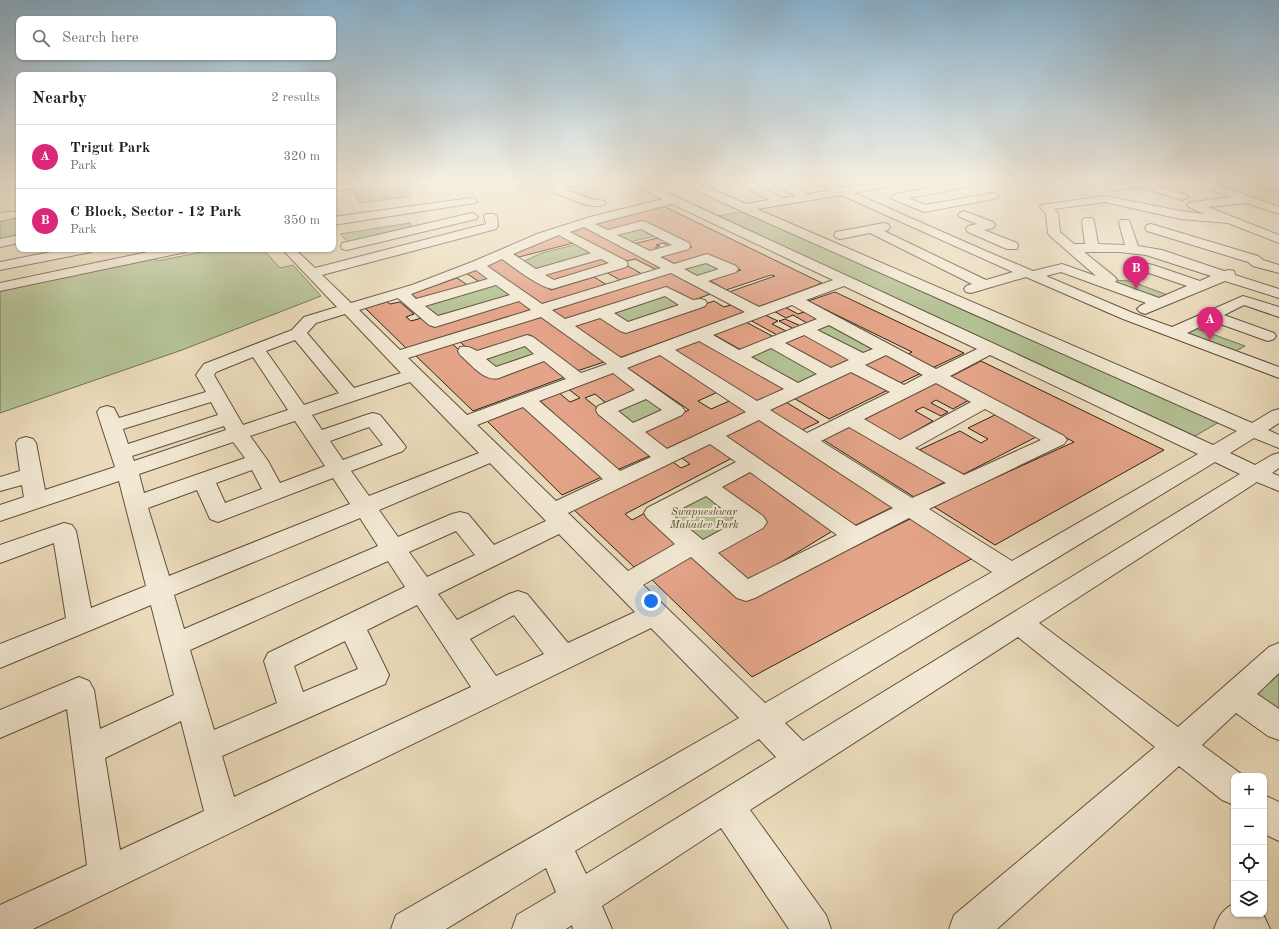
<!DOCTYPE html>
<meta charset="utf-8">
<style>
body{margin:0;font-family:"Old Standard TT",serif;background:#f2f2f2;color:#222}
.controls{position:absolute;right:12px;bottom:12px;display:grid;overflow:hidden;border-radius:8px;box-shadow:0 1px 3px #0004}
.controls button{width:36px;height:36px;display:grid;place-items:center;padding:0;border:0;border-bottom:1px solid #e0e0e0;background:#fff;color:#222;font:20px sans-serif}
.you{position:absolute;left:651px;top:601px;width:14px;height:14px;margin:-10px;border:3px solid #fff;border-radius:50%;background:#1a73e8;box-shadow:0 0 0 6px #1a73e833}
.badge{display:grid;place-items:center;width:26px;height:26px;border-radius:50%;background:#db2777;color:#fff;font-size:13px;font-weight:700}
.pin{position:absolute;translate:-50% -33px;filter:drop-shadow(0 1px 2px #0008)}
.pin::after{content:'';position:absolute;top:21px;width:14px;height:12px;background:inherit;clip-path:polygon(0 0,100% 0,50% 100%)}
.list{margin:0;padding:0;list-style:none}
h2{display:flex;justify-content:space-between;align-items:center;height:52px;margin:0;padding:0 16px;font-size:17px}
h2 small{font-size:13px;font-weight:400;color:#767676}
.list li{display:grid;grid-template-columns:26px 1fr auto;gap:12px;align-items:center;box-sizing:border-box;height:64px;padding:0 16px;border-top:1px solid #e0e0e0}
.list b{display:block;font-size:15px;white-space:nowrap}
.list p{margin:0;font-size:13px;white-space:nowrap;color:#767676}
.list em{font-size:13px;font-style:normal;color:#767676}
.icon{flex:none;width:22px;height:22px;fill:none;stroke:currentColor;stroke-width:2;stroke-linecap:round;stroke-linejoin:round}
.map{position:relative;flex:none;width:1279px;height:929px;overflow:hidden}
.search{position:absolute;background:#fff;box-shadow:0 1px 3px #0004;left:16px;top:16px;width:320px;height:44px;display:flex;align-items:center;gap:10px;box-sizing:border-box;padding:0 14px;border-radius:8px;color:#767676;font-size:15px}
.panel{position:absolute;background:#fff;box-shadow:0 1px 3px #0004;left:16px;top:72px;width:320px;height:180px;border-radius:8px}
.map>svg:first-child{display:block}
.green{fill:#b3c193;stroke:#727254}
.building{fill:#e4a489;stroke:#312315}
.lines{fill:none;stroke-linecap:round;stroke-linejoin:round}
.minor-casing{stroke:#60513e;stroke-width:2}
.minor{fill:#f2e8d3;fill-rule:evenodd}
.labels{text-anchor:middle;dominant-baseline:central;stroke-width:4;stroke-linejoin:round;paint-order:stroke}
.park-label{font-size:11px;font-style:italic;fill:#524a34;stroke:#f2e8d3}
</style>
<div class="map">
<svg width="1279" height="929" viewBox="0 0 1279 929">
<rect width="100%" height="100%" fill="#ebdbbb"/>
<filter id="stains"><feTurbulence type="fractalNoise" baseFrequency=".005" numOctaves="4"/><feColorMatrix values="0 0 0 0 .2 0 0 0 0 .09 0 0 0 0 .02 0 0 0 .5 -.17"/></filter>
<radialGradient id="worn" r=".72"><stop offset=".6" stop-color="#630" stop-opacity="0"/><stop offset="1" stop-color="#630" stop-opacity=".3"/></radialGradient>
<!-- green -->
<path class="green" d="M395 182H402L411 196 359 203 352 187Z
M745 211 1221 421 1195 436 718 216Z
M19 216V237L0 241V218Z
M410 223 413 230 350 244 340 234Z
M639 227 655 236 630 242 614 234Z
M578 244 595 254 536 270 522 262 542 253Z
M216 249H263L280 268 293 265 321 296 182 350 0 413V290L155 258 158 261Z
M708 261 724 269 697 278 681 269Z
M1094 279 1130 281 1173 297 1158 303Z
M495 283 513 296 437 318 421 304Z
M667 295 686 305 627 325 608 314Z
M831 322 878 348 861 356 812 330Z
M1190 326 1245 346 1230 354 1175 333Z
M525 345 536 354 494 368 483 359Z
M773 346 823 374 797 385 747 356Z
M648 395 668 410 632 426 612 410Z
M707 488 751 521 701 550 657 513Z
M1279 674V714L1254 697Z"/>
<!-- building -->
<path class="building" d="M663 206 822 283 759 307 729 292 775 276 771 275 726 290 709 280 741 270 708 254 675 264 660 256 692 247 641 223 610 231 595 224Z
M587 226 668 267 657 270 635 259 623 262 570 232Z
M562 234 577 242 519 257 513 253 545 239Z
M662 237 677 244 669 246 663 243 656 245 660 246 655 248 660 250 650 253 633 244Z
M602 256 616 263 555 281 542 273Z
M503 258 551 290 594 277 607 285 543 306 485 267Z
M626 265 642 274 620 280 604 271Z
M478 269 494 279 481 283 466 273Z
M671 271 713 293 692 301 668 288 567 321 550 309Z
M457 278 469 286 419 300 411 294Z
M835 292 964 353 896 385 859 365 894 349 906 355 912 352 808 301Z
M521 299 535 309 407 349 365 308 387 302 390 304 400 302 414 314 406 317 411 321 425 317 435 325Z
M714 301 724 307 734 304 748 311 619 358 570 325 599 315 625 332Z
M783 306 798 314 810 310 823 317 807 323 793 315 786 318 772 310Z
M541 314 607 361 577 371 530 335 473 354 458 340Z
M763 314 778 321 772 324 788 332 779 336 748 319Z
M785 319 801 326 794 329 779 321Z
M744 321 774 337 741 350 711 333Z
M805 333 854 359 830 369 782 341Z
M701 338 787 389 755 404 670 350Z
M450 342 491 378 546 359 568 376 473 411 414 354Z
M661 354 720 391 698 401 711 409 734 399 750 410 666 449 642 431 689 410 626 367Z
M981 361 1164 450 995 545 933 506 1074 442 950 377Z
M853 369 890 389 829 419 792 397Z
M616 370 641 389 606 403 595 394 585 398 654 454 617 470 538 399 558 392 570 402 580 398 567 388Z
M941 380 959 389 953 392 969 400 953 409 936 400 931 403 948 412 941 416 923 407 915 411 933 421 898 441 863 420Z
M784 401 819 422 800 431 765 410Z
M525 405 604 476 562 495 486 420Z
M1001 412 1042 434 960 476 919 450 960 431 981 443 988 439 968 428Z
M762 418 897 505 852 527 723 436Z
M852 424 949 480 914 497 822 439Z
M709 440 734 457 625 514 632 520 645 513 679 542 634 567 571 507 669 459 681 468 690 464 679 456Z
M750 469 834 530 747 583 711 552 764 522 717 486Z
M914 517 975 557 752 677 648 576 691 551 747 600Z"/>
<g class="lines">
<!-- minor casing -->
<g class="minor-casing">
<path id="minor" d="M0 182H19V186L0 188Z
M356 182H389L384 185 333 191V185Z
M562 182H579L578 184 564 188V189L591 199 604 201 606 203C597 213 566 197 555 193L554 186 555 184Z
M630 182H644L1213 445 1237 431 739 210 682 184 681 182H695L746 204 769 200 744 186 743 184 744 182H752L781 198 795 196 772 182H785L808 194 831 190 817 182H831L844 188 879 182H903L898 185 854 193 988 252 1033 271 1062 264 1096 276 1050 236 1048 233 1046 214 1040 207 1042 205 1105 196 1181 211 1205 214 1189 207 1187 205 1189 203 1193 202 1232 197 1196 184 1195 182H1210L1279 207V214L1246 203 1208 207 1279 235V243L1228 223 1181 219 1105 202 1054 209 1058 214 1060 232 1074 244H1085L1082 221 1084 218H1092L1094 221 1098 244 1125 245 1119 223 1121 220H1129L1138 246 1162 250 1224 271 1229 270 1234 271 1235 275 1279 289V298L1225 281 1145 314 1140 312 1137 309 1140 306 1146 303 1061 272 1046 276 1133 313 1172 327 1243 296 1279 307V317L1244 305 1224 315 1274 333 1276 336 1274 339 1268 341 1262 339 1212 321 1187 333 1279 367V378L1123 319 1026 277 971 293 966 292 964 289 966 286 972 284 870 233 840 239 836 238 834 235 836 232 884 223 888 224 890 227 888 230 884 231 986 280 1013 272 841 195 757 209 1252 423 1272 411 1279 409V423L1268 430 1279 435V448L1254 438 1230 453 1255 465 1272 455 1279 453V468L1272 473 1279 476V491L1257 482 1039 623 1178 727 1269 647 1279 643V673L1257 694 1279 709V740L1268 736 1236 713 1202 745 1244 776H1234V805L1222 800 1179 766 997 929H949L954 915 1155 747 1018 637 750 810 826 915 831 929H789L721 828 602 906 612 929H573L572 925 566 929H512L517 915 556 892 546 868 446 929H391L396 915 739 718 651 628 33 929H0V905L87 865 67 709 0 738V710L79 677 89 681 94 690 100 729 174 695 151 605 0 668V644L66 618 54 543 0 563V545L64 523 72 525 76 531 91 608 146 586 119 481 0 521V505L24 497 22 485 0 491V477L20 471 16 443 19 439 26 437 33 439 36 443 45 490 115 467 97 412 100 408 107 406 114 408 119 418 206 392 196 375 204 364 292 330 304 317 337 307 282 249H295L315 268 486 224 484 216 486 214H494L497 217 498 226 496 229 322 275 351 303 412 285 472 262 537 234 590 217 663 199 631 184ZM672 204 833 280 759 307 708 281 736 272 738 269 736 266 707 254 674 264 660 257 689 249 690 246 689 243 646 222 642 221 608 230 595 224ZM584 227 661 268 542 304 487 266 502 259C515 268 537 286 552 289L626 267 628 264 626 261 570 232ZM641 229 672 245 650 251 617 235ZM559 235 591 253 536 269 513 254ZM1084 252H1120L1146 255 1211 276 1200 281 1153 265 1148 264 1143 265 1141 268 1143 271 1187 286 1159 298 1115 282 1117 280 1115 277ZM601 259 609 263 554 280 545 275ZM706 263 719 269 697 276 684 269ZM476 270 488 279 416 299 411 294ZM671 273 745 312 621 358 575 326 600 318 620 331 626 333 697 309 705 306 707 303 705 300 700 299 693 300 666 287 565 319 552 310ZM496 285 510 295 438 316 425 306ZM844 286 977 349 936 369 806 300ZM665 296 679 305 628 322 614 313ZM398 298 429 325 435 327 519 301 531 310 400 350 359 310ZM792 305 817 319 739 350 713 335ZM345 314 401 373 354 388 307 333 316 323ZM541 317 607 364 581 373 533 337 527 335 477 351C471 347 467 346 460 347L458 351 460 355C471 364 484 382 499 378L544 361 566 379 467 415 408 358ZM829 325 873 349 863 353 817 330ZM804 335 849 360 831 368 785 343ZM295 340 339 393 304 405 266 351ZM699 341 784 389 757 401 675 350ZM525 346 534 354 496 367 486 359ZM771 348 817 374 798 383 751 357ZM660 355 746 412 667 449 645 432 682 415 685 411 682 407 627 368ZM886 355 923 375 904 385 865 365ZM990 355 1198 454 1012 561 929 509 1064 444 1067 440 1064 436 950 376ZM253 357 288 410 243 425 214 375 216 372ZM851 372 890 392 807 433 770 410ZM613 373 635 390 598 406 596 410 598 414 651 457 620 471 539 401ZM410 382 479 453 369 496 351 471 403 451 406 447 403 443 380 415 373 413 366 415 322 430 312 415ZM936 383 971 402 900 440 864 419ZM646 399 662 410 633 423 618 411ZM211 402 218 415 128 444 123 429ZM523 407 603 479 556 501 477 425ZM985 409 1041 440 964 475 915 448ZM759 420 893 508 856 526 726 436ZM295 421 325 466 280 483 268 461 250 436ZM224 426 226 430 134 461 132 456ZM369 427 383 445 343 460 330 441ZM849 427 946 483 912 498 821 441ZM233 442 245 458 144 493 139 474ZM710 444 736 462 647 508 644 513 647 518 675 544 628 571 568 513ZM1215 462 1240 474 803 741 785 723ZM490 463 546 521 494 545 468 514 460 512 452 514 398 537 379 510ZM252 470 262 489 225 503 216 483ZM750 472 837 535 748 579 718 553 763 528 767 522 763 516 722 487ZM333 478 350 504 169 576 148 508 197 490 210 519 218 522ZM706 496 738 521 703 540 671 514ZM360 518 378 546 184 629 174 595ZM909 518 992 572 765 703 643 585 691 557 737 598 746 601 755 598ZM456 531 475 555 427 577 409 552ZM559 534 635 612 568 643 527 594 518 591 509 594 457 620 438 594ZM388 561 405 587 268 653 264 661 277 703 214 730 190 650ZM417 605 471 687 234 797 222 756 385 684 389 675 367 630ZM514 615 544 654 496 676 470 639ZM345 641 358 669 303 692 294 666ZM181 721 204 811 120 850 105 758ZM759 739 776 757 586 874 575 851Z
M963 182H986L981 185 908 198 925 205 994 193 999 196 994 199 924 212 892 199 890 197 896 194Z
M1126 182H1145L1186 195 1188 197 1182 200 1137 186 1113 191 1108 188 1109 186Z
M1218 182H1269L1279 185V192L1261 186 1229 188Z
M471 198 475 199 477 201 475 203 333 225V217Z
M19 211V217L0 221V213Z
M964 211 993 222 995 225 993 228 984 230 1017 243 1018 246 1017 249H1007L968 232 966 229 968 226 977 224 960 217 958 215 960 213Z
M472 213 476 215 478 217 476 219 347 250 342 249 341 246 342 243 347 242Z
M1151 224 1258 256 1263 260 1279 265V273L1253 266 1248 262 1147 231 1145 228 1147 225Z
M19 235V243L0 247V239Z
M66 249H92L91 252 86 253 0 270V262Z
M162 249H187L186 252 181 253 0 291V283Z
M1264 795 1279 802V841L1264 834Z
M1234 904V914H1263L1270 929H1214C1218 918 1222 909 1234 904Z"/>
</g>
<!-- minor -->
<use href="#minor" class="minor"/>
</g>
<!-- sky -->
<linearGradient id="sky" x2="0" y2="1"><stop stop-color="#89b6d5"/><stop offset="0.58" stop-color="#f6efe0"/><stop offset="1" stop-color="#f6efe0" stop-opacity="0"/></linearGradient>
<rect width="1279" height="312" fill="url(#sky)"/>
<g class="labels">
<!-- park labels -->
<g class="park-label">
<text x="704" y="512">Swapneshwar<tspan x="704" dy="13">Mahadev Park</tspan></text>
</g>
</g>
<rect width="100%" height="100%" filter="url(#stains)"/>
<rect width="100%" height="100%" fill="url(#worn)"/>
</svg>
<div class="controls">
<button>+</button>
<button>−</button>
<button><svg class="icon" aria-label="locate" viewBox="0 0 24 24"><circle cx="12" cy="12" r="6"/><path d="M12 2v4M12 18v4M2 12h4M18 12h4"/></svg></button>
<button><svg class="icon" aria-label="layers" viewBox="0 0 24 24"><path d="M12 4l9 5-9 5-9-5zM3 14l9 5 9-5"/></svg></button>
</div>
<div class="you"></div>
<div class="pin badge" style="left:1210px;top:340px">A</div>
<div class="pin badge" style="left:1136px;top:289px">B</div>
<div class="search"><svg class="icon" aria-label="search" viewBox="0 0 24 24"><circle cx="10" cy="10" r="6"/><path d="M15 15l6 6"/></svg>Search here</div>
<section class="panel">
<h2>Nearby<small>2 results</small></h2>
<ul class="list">
<li><span class="badge">A</span><div><b>Trigut Park</b><p>Park</p></div><em>320 m</em></li>
<li><span class="badge">B</span><div><b>C Block, Sector - 12 Park</b><p>Park</p></div><em>350 m</em></li>
</ul>
</section>
</div>
